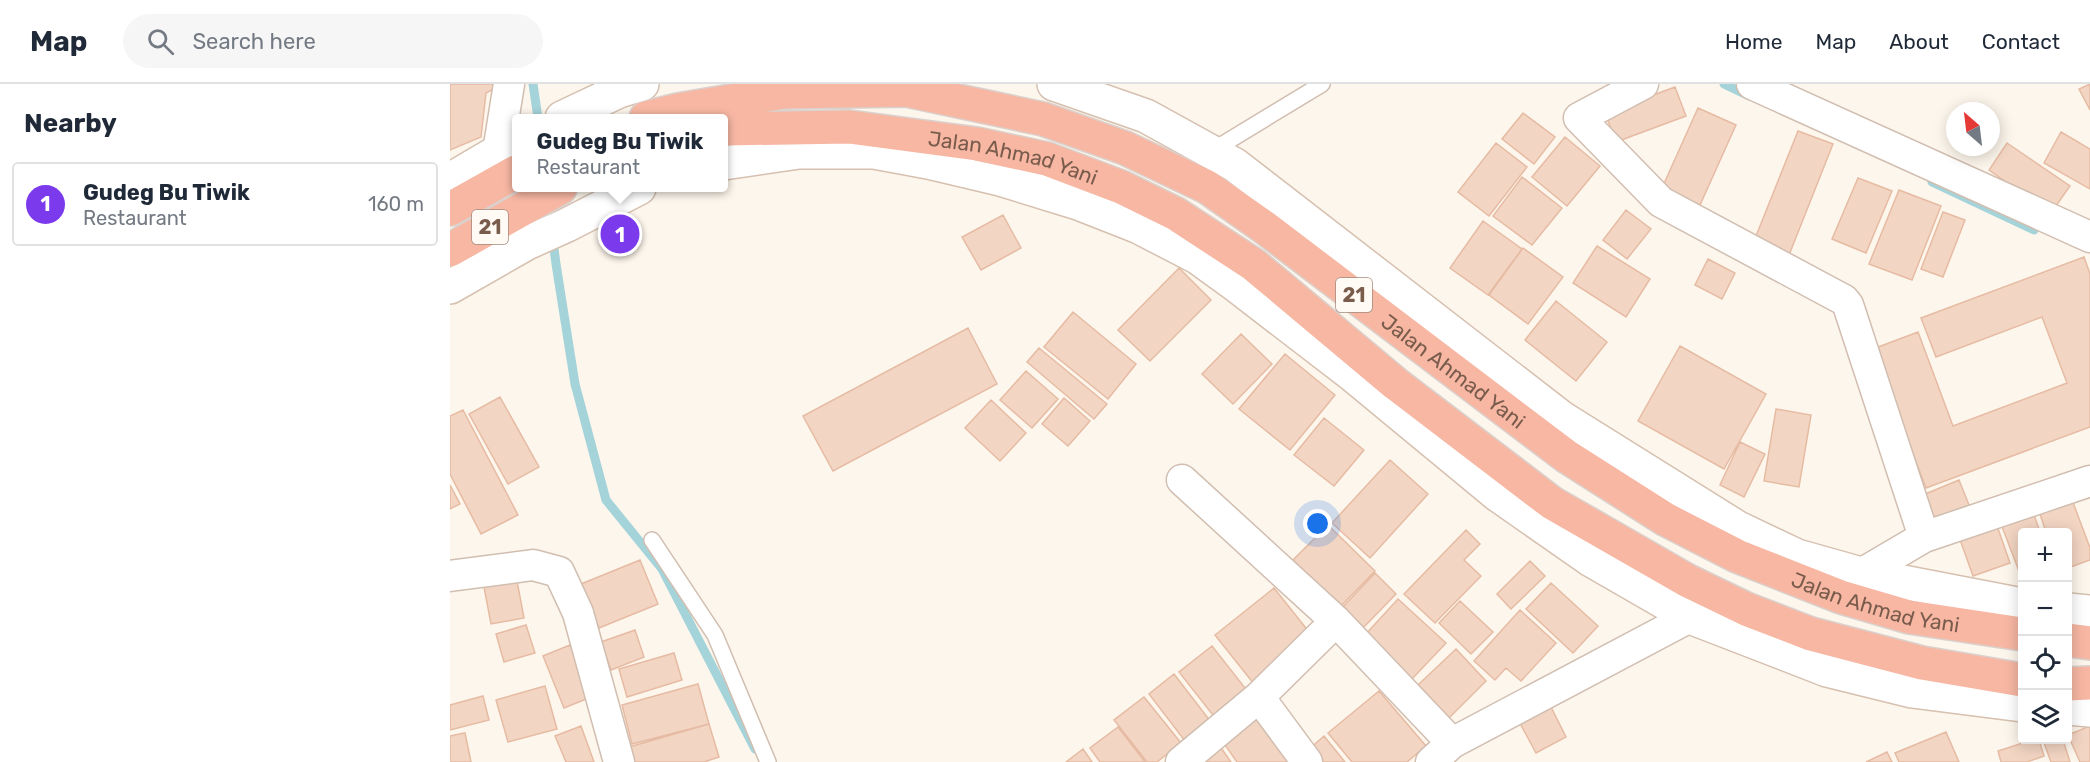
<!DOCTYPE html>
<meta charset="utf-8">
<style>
body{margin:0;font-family:Rubik,sans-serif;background:#f6f6f7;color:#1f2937}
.controls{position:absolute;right:18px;bottom:18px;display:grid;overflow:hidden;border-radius:6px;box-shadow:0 3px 15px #0003}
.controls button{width:54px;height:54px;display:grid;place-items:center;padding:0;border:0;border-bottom:2px solid #e0e1e3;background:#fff;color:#1f2937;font:30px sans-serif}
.compass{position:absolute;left:1496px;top:18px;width:54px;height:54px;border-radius:50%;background:#fff;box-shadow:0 3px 15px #0003;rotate:332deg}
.you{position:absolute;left:868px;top:440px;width:21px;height:21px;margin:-15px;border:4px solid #fff;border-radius:50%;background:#1a73e8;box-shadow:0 0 0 9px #1a73e833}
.badge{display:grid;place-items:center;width:39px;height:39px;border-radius:50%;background:#7c3aed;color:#fff;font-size:20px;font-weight:700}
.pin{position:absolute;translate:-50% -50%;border:3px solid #fff;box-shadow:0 2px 6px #0006}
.popup{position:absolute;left:62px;top:30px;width:216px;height:78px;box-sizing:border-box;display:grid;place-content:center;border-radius:6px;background:#fff;filter:drop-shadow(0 2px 4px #0005);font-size:20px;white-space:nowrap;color:#747a83}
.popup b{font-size:22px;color:#1f2937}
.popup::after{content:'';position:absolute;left:50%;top:100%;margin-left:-12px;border:12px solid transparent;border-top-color:#fff}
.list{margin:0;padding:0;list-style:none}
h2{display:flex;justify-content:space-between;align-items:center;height:78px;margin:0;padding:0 24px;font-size:26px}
h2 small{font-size:20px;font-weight:400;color:#747a83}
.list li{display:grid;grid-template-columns:39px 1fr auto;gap:18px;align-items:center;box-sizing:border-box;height:84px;margin:0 12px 12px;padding:0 12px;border:2px solid #e0e1e3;border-radius:6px}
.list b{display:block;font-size:22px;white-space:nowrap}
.list p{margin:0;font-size:20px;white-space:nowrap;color:#747a83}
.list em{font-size:20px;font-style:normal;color:#747a83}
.icon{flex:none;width:33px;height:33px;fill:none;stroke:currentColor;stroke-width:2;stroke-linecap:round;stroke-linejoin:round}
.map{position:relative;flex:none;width:1640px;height:678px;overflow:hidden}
header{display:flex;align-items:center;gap:36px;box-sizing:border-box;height:84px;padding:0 30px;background:#fff;border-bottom:2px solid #e0e1e3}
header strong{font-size:28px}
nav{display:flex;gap:33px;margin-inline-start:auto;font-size:21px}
.search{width:420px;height:54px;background:#f6f6f7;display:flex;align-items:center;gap:15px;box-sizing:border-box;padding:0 21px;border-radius:33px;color:#747a83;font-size:22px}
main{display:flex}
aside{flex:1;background:#fff}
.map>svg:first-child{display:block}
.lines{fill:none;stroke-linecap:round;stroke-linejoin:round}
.stream{stroke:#a5d3da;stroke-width:9}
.building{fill:#f3d5c3;stroke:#e6bba3;stroke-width:1.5}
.lane-casing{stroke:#d1beb0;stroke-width:18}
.street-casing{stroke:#d1beb0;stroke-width:33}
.secondary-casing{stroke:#d6c0b0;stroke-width:36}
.highway-casing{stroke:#dad1cd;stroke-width:36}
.lane{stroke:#fff;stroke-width:15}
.street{stroke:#fff;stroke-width:30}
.secondary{stroke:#fff;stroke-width:33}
.highway{stroke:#f7b7a3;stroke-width:33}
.labels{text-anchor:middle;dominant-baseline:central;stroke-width:5;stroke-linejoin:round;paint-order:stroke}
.shield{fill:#fffaf3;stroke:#a28b7f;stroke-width:1.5}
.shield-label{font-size:20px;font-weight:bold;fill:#7a5c4d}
.street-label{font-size:21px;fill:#7a5c4d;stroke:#fffaf3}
</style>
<header>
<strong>Map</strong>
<div class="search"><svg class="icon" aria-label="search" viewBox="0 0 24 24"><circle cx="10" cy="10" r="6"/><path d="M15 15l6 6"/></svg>Search here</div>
<nav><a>Home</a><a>Map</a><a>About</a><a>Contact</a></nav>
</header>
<main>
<aside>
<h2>Nearby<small></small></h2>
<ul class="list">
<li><span class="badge">1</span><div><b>Gudeg Bu Tiwik</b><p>Restaurant</p></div><em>160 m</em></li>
</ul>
</aside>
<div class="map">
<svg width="1640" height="678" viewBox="0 0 1640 678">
<rect width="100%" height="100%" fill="#fdf6ec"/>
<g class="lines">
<!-- stream -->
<path class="stream" d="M83 0 88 34
M1274 0 1299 12
M1482 98 1584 146
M98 118 106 180 125 300 156 416 212 485 305 665"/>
</g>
<!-- building -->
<path class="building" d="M0 0H53L36 9 31 53 0 66Z
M1640 0V26L1629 5Z
M1225 3 1236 32 1166 58 1155 29Z
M1248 24 1286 41 1250 121 1212 104Z
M1073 29 1105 53 1084 80 1052 55Z
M1348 47 1383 60 1339 171 1304 157Z
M1611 48 1640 65V105L1594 79Z
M1115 53 1150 82 1117 122 1082 93Z
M1046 59 1077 83 1039 132 1008 108Z
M1557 59 1620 102 1601 129 1539 86Z
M1072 93 1112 124 1082 161 1043 132Z
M1408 94 1442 107 1416 169 1382 155Z
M1449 106 1491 122 1462 196 1419 180Z
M1176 126 1201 145 1177 175 1153 156Z
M1493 128 1515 136 1493 193 1471 185Z
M553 131 571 164 531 186 512 153Z
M1033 137 1072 165 1038 211 1000 184Z
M1147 162 1200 195 1176 233 1123 199Z
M1073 164 1113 193 1078 240 1039 211Z
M1634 173 1640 190V343L1476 404 1423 265 1468 248 1503 342 1617 299 1592 233 1486 273 1471 234Z
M1258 175 1285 189 1272 215 1245 201Z
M729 184 761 216 700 277 668 246Z
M1106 217 1157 258 1126 297 1075 256Z
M623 228 686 280 658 315 594 263Z
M518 244 547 300 383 387 353 332Z
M791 250 822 280 783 320 752 290Z
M1230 262 1316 310 1274 385 1188 337Z
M589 264 657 320 644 335 577 278Z
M835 270 885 311 840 366 789 325Z
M576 287 608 315 582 344 550 316Z
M50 313 89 383 58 400 19 330Z
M614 314 640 337 618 362 592 340Z
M541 316 576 349 550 377 515 344Z
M1326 325 1361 331 1349 403 1314 397Z
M13 326 68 431 31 450 0 390V332Z
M874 334 914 366 884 402 844 371Z
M1290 358 1315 370 1294 413 1270 401Z
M940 376 978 410 920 474 882 439Z
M1509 396 1519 421 1478 437 1468 413Z
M0 401 10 420 0 425Z
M1621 413 1640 464V476L1618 484V448H1596L1588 424Z
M1583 428 1590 448H1572V495L1551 440Z
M1545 436 1560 479 1523 492 1508 450Z
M878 441 925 487 891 522 843 476Z
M1016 446 1030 460 1014 476 1031 492 985 539 954 510Z
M190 476 208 520 149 544 131 500Z
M1080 477 1095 492 1061 525 1047 510Z
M925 489 946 510 912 545 891 525Z
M67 497 74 534 41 540 34 503Z
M1101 499 1148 542 1123 569 1076 525Z
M824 504 863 553 804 600 765 551Z
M948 515 996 559 962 595 915 551Z
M1010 517 1043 548 1021 570 989 539Z
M1070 526 1106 559 1071 597 1056 584 1045 596 1024 577Z
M76 541 85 569 54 578 46 550Z
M185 546 194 573 161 586 151 558Z
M120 561 141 613 114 624 93 572Z
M762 562 799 609 766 635 729 588Z
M1006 565 1036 597 999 634 968 601Z
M224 569 232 596 177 613 169 585Z
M724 590 761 638 735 657 699 610Z
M248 600 259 640 182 660 172 621Z
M95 602 107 645 58 658 46 616Z
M929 607 976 662 957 678H902L878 649Z
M33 612 39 636 0 646V621Z
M694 613 731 659 707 678H697L664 636Z
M1096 613 1116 653 1086 669 1065 630Z
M809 624 846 678H787L768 651Z
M259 640 269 673 254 678H183L179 663Z
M131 642 144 678H116L105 652Z
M1640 642V678H1630L1618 651Z
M668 643 695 678H650L640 664Z
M1496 648 1509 678H1449L1445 669Z
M15 649 21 678H0V652Z
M874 652 895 678H866L857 667Z
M1582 656H1589L1594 672 1577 678H1551L1548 667Z
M1593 656H1613L1620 678H1601Z
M769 661 781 678H744Z
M633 665 642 678H616Z
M1437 668 1442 678H1416Z"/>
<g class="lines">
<!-- lane casing -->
<g class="lane-casing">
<path id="lane" d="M760 68 872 0
M202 456 265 551 318 678"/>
</g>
<!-- street casing -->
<g class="street-casing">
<path id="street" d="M1193 0 1129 34 1211 118 1394 216 1398 221 1474 453
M1302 0 1640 153
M48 68 59 0
M732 396 886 537 1002 659
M1411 490 1474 453 1640 397
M0 492 83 481 109 488 128 529 169 678
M809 613 857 678
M731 678 809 613 886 537
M981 678 1002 659 1240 533"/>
</g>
<!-- secondary casing -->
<g class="secondary-casing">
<path id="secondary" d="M604 0 696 32 785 81 1112 334 1288 444 1347 472 1411 490 1572 521
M112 34 169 7 192 0
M274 79 349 68H424L478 78 550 95 628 119 689 143 747 173 787 202 904 292 1048 411 1141 476 1240 533 1377 586 1462 607 1572 621
M0 96 66 57
M0 203 77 159 117 141 189 104
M1618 526 1640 528
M1618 624 1640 626"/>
</g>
<!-- highway casing -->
<g class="highway-casing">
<g id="highway">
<path id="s1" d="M196 34 228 26 334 8 456 6 593 35 675 64 757 103 814 143 1116 372 1215 435 1287 472 1391 513 1459 533 1572 550"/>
<path id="s2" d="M274 45 399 43 527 60 597 75 671 103 726 130 804 181 946 300 1102 419 1238 497 1296 525 1361 550 1472 579 1572 596"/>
<path d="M0 125 66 88"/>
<path d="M0 166 110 104"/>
<path d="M1618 556 1640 559"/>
<path d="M1618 600 1640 599"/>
</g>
</g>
<!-- lane -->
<use href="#lane" class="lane"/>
<!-- street -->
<use href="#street" class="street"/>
<!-- secondary -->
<use href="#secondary" class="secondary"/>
<!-- highway -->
<use href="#highway" class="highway"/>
</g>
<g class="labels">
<!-- shield labels -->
<g class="shield">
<rect x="22" y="126" width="36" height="34" rx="4.5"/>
<rect x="886" y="194" width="36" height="34" rx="4.5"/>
</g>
<g class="shield-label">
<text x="40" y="143">21</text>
<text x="904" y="211">21</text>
</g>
<!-- street labels -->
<g class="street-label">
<text stroke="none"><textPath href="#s2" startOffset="292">Jalan Ahmad Yani</textPath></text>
<text stroke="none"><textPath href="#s1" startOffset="888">Jalan Ahmad Yani</textPath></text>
<text stroke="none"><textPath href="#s1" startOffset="1374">Jalan Ahmad Yani</textPath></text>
</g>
</g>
</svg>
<div class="controls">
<button>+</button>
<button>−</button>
<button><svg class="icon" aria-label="locate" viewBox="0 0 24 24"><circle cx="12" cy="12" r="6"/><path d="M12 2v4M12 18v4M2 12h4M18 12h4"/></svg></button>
<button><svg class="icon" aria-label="layers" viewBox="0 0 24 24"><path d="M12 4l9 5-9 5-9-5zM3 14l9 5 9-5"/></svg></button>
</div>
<svg class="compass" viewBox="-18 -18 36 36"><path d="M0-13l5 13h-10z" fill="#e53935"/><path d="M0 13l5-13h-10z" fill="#747a83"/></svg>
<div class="you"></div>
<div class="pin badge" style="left:170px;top:150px">1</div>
<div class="popup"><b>Gudeg Bu Tiwik</b>Restaurant</div>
</div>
</main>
